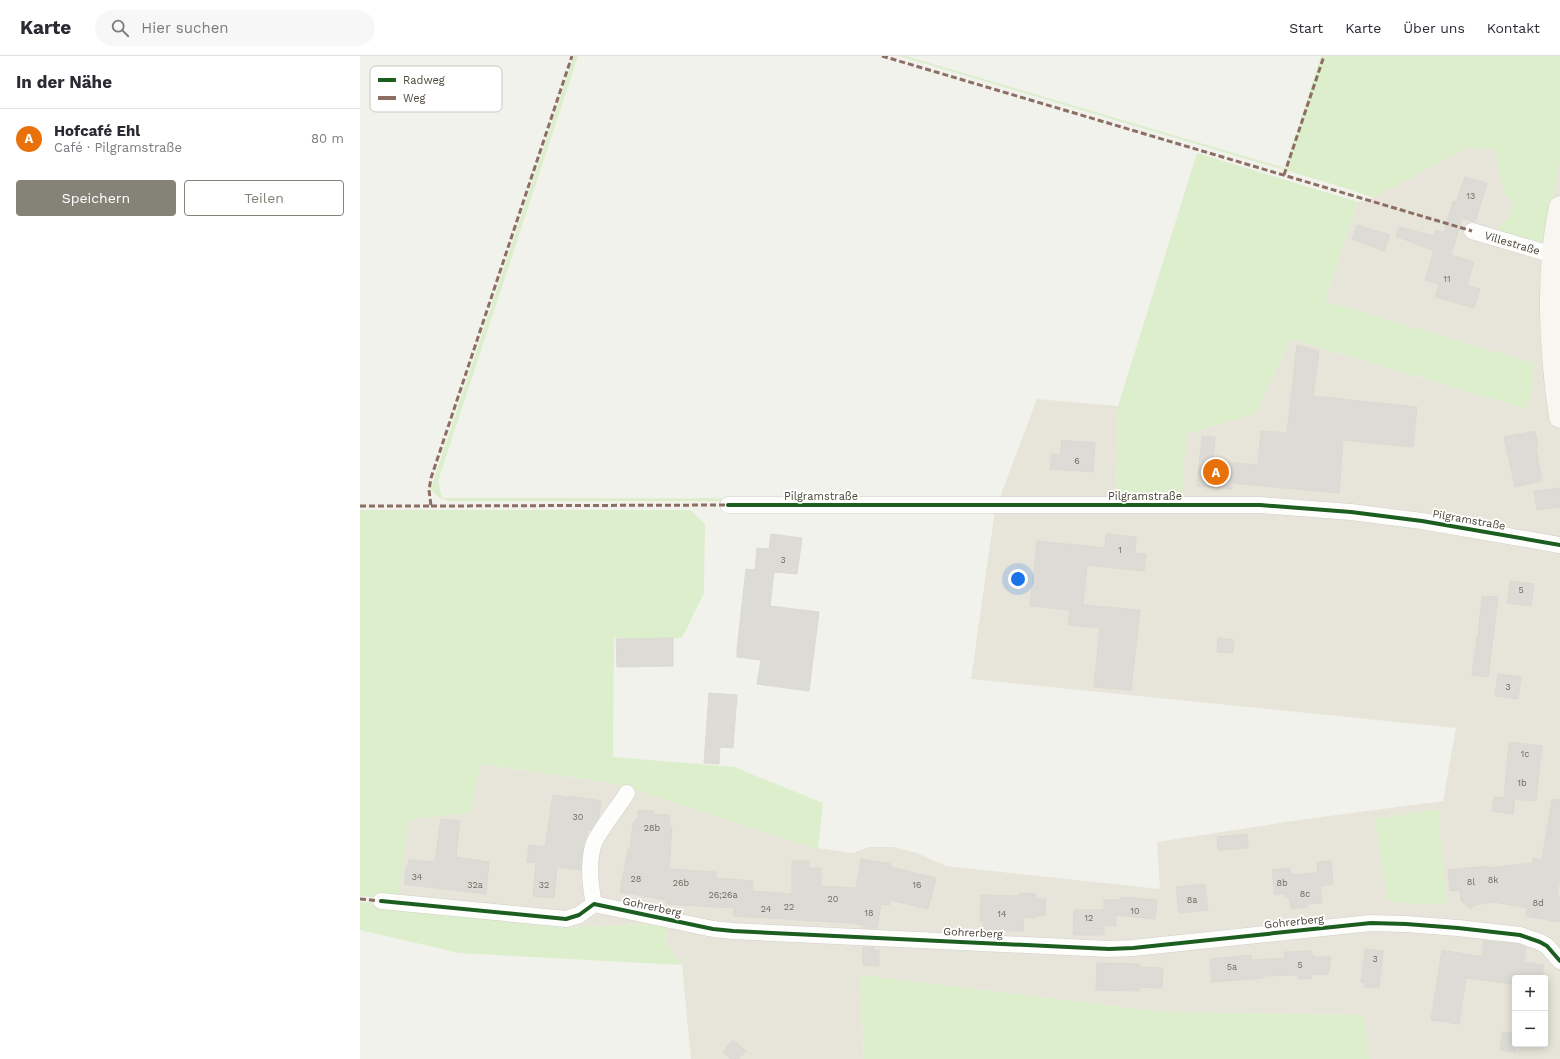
<!DOCTYPE html>
<html lang="de">
<meta charset="utf-8">
<style>
body{margin:0;font-family:"Work Sans",sans-serif;background:#f7f7f7;color:#2b2b33}
.controls{position:absolute;right:12px;bottom:12px;display:grid;overflow:hidden;border-radius:4px;box-shadow:0 2px 10px #0003}
.controls button{width:36px;height:36px;display:grid;place-items:center;padding:0;border:0;border-bottom:1px solid #e1e1e2;background:#fff;color:#2b2b33;font:20px sans-serif}
.you{position:absolute;left:658px;top:523px;width:14px;height:14px;margin:-10px;border:3px solid #fff;border-radius:50%;background:#1a73e8;box-shadow:0 0 0 6px #1a73e833}
.badge{display:grid;place-items:center;width:26px;height:26px;border-radius:50%;background:#858277;color:#fff;font-size:13px;font-weight:700}
.pin{position:absolute;translate:-50% -50%;border:2px solid #fff;box-shadow:0 1px 4px #0006}
.list{margin:0;padding:0;list-style:none}
h2{display:flex;justify-content:space-between;align-items:center;height:52px;margin:0;padding:0 16px;font-size:17px}
h2 small{font-size:13px;font-weight:400;color:#7c7c81}
.list li{display:grid;grid-template-columns:26px 1fr auto;gap:12px;align-items:center;box-sizing:border-box;height:60px;padding:0 16px;border-top:1px solid #e1e1e2}
.list b{display:block;font-size:15px;white-space:nowrap}
.list p{margin:0;font-size:13px;white-space:nowrap;color:#7c7c81}
.list em{font-size:13px;font-style:normal;color:#7c7c81}
.actions{display:flex;gap:8px;padding:12px 16px}
.actions a{flex:1;padding:9px 0;border:1px solid #858277;border-radius:4px;text-align:center;font-size:14px;color:#858277}
.actions .main{background:#858277;color:#fff}
.icon{flex:none;width:22px;height:22px;fill:none;stroke:currentColor;stroke-width:2;stroke-linecap:round;stroke-linejoin:round}
.map{position:relative;flex:none;width:1200px;height:1003px;overflow:hidden}
header{display:flex;align-items:center;gap:24px;box-sizing:border-box;height:56px;padding:0 20px;background:#fff;border-bottom:1px solid #e1e1e2}
header strong{font-size:19px}
nav{display:flex;gap:22px;margin-inline-start:auto;font-size:14px}
.search{width:280px;height:36px;background:#f7f7f7;display:flex;align-items:center;gap:10px;box-sizing:border-box;padding:0 14px;border-radius:22px;color:#7c7c81;font-size:15px}
main{display:flex}
aside{flex:1;background:#fff}
.map>svg:first-child{display:block}
.residential{fill:#e7e4da;fill-rule:evenodd}
.green{fill:#dec}
.building{fill:#dcdbd5;stroke:#dbd9d2}
.lines{fill:none;stroke-linecap:round;stroke-linejoin:round}
.street-casing{stroke:#d1cfca;stroke-width:17}
.secondary-casing{stroke:#d2d0c3;stroke-width:23}
.street{stroke:#fdfdfc;stroke-width:16}
.secondary{stroke:#f7f6f0;stroke-width:22}
.quiet{stroke:#8d6e63;stroke-width:3;stroke-dasharray:6 3;stroke-linecap:butt}
.cycleway-casing{stroke:#fff;stroke-width:6}
.cycleway{stroke:#1b5e20;stroke-width:4}
.labels{text-anchor:middle;dominant-baseline:central;stroke-width:3.5;stroke-linejoin:round;paint-order:stroke}
.number-label{font-size:9px;fill:#6f6b5f}
.street-label{font-size:11px;fill:#4a4537;stroke:#fff}
.key{fill:#fff;stroke:#c9c7c3;stroke-width:1}
.key-label{font-size:11px;fill:#4a4537}
</style>
<header>
<strong>Karte</strong>
<div class="search"><svg class="icon" aria-label="search" viewBox="0 0 24 24"><circle cx="10" cy="10" r="6"/><path d="M15 15l6 6"/></svg>Hier suchen</div>
<nav><a>Start</a><a>Karte</a><a>Über uns</a><a>Kontakt</a></nav>
</header>
<main>
<aside>
<h2>In der Nähe<small></small></h2>
<ul class="list">
<li><span class="badge" style="background:#e8710a">A</span><div><b>Hofcafé Ehl</b><p>Café · Pilgramstraße</p></div><em>80 m</em></li>
</ul>
<div class="actions"><a class="main">Speichern</a><a>Teilen</a></div>
</aside>
<div class="map">
<svg width="1200" height="1003" viewBox="0 0 1200 1003">
<rect width="100%" height="100%" fill="#f2f2ed"/>
<!-- residential -->
<path class="residential" d="M1108 91 1200 103V1003H1009L1003 959 805 956 500 919 504 1003H331L322 909 306 887 307 871 281 868 205 872 36 854 49 763 111 757 119 708 252 727 458 792 492 797 509 791H533L557 797 586 810 800 833 797 786 939 764 1083 745 1096 672 611 623 635 454 677 343 758 350 756 442 826 378 895 358 931 283 1167 353 965 245 998 146 1013 142ZM1155 922H1185V988H1155Z"/>
<!-- green -->
<path class="green" d="M214 0H218L78 425 82 442 639 443 638 445H91C82 444 77 441 71 433L73 426Z
M539 0H546L925 112 961 0H1200V105L1188 166 1185 192 1137 175 1150 159 1153 145 1145 138 1136 103 1137 95 1108 91 1013 142 985 132Z
M837 97 998 146 965 245 1173 307 1174 326 1167 353 931 283 895 358 826 378 822 444 756 442 758 350Z
M0 454H331L345 468 344 537 322 582H254L253 701 374 711 463 747 458 793 252 727 120 708 111 757 49 763 38 844 0 840Z
M1078 753 1087 849 1038 847 1028 843 1014 763Z
M0 846 32 848 37 854 205 872 282 868 307 871 306 887 322 909 99 897 0 874Z
M500 919 805 956 1004 959 1009 1003H504Z"/>
<!-- building -->
<path class="building" d="M1105 121 1127 127 1115 166 1102 162 1091 199 1114 206 1107 229 1120 233 1114 252 1075 241 1079 228 1065 224 1074 195 1036 180 1039 171 1074 180 1075 174 1084 177 1093 145 1096 146Z
M997 169 1030 179 1024 195 992 183Z
M937 289 959 295 953 340 1057 351 1053 391 983 384 979 437 872 427V433L837 430 842 380 855 381 853 405 898 409 901 375 927 377Z
M1175 375 1178 391 1176 392 1182 425 1155 431 1144 381Z
M702 384 735 387 733 416 690 413 692 398 700 399Z
M1200 432V451L1177 454 1174 435Z
M411 478 442 482 437 518 414 516 410 550 459 556 449 635 397 628 401 604 377 601V593L386 513 395 514 397 492 409 493Z
M746 478 776 481 775 497 786 498 784 515 727 509 723 549 780 554 771 634 734 631 740 572 708 569 710 554 670 550 677 485 745 492Z
M1150 525 1174 528 1171 550 1147 547Z
M1122 540 1138 541 1128 621 1112 619 1117 581 1118 582Z
M313 582V610L257 611 256 583Z
M858 582 874 584 873 597 857 596Z
M1138 618 1161 621 1158 643 1135 640Z
M349 637 377 639 373 692 360 691 359 708 344 707Z
M1149 686 1182 690 1176 745 1155 743 1153 758 1132 755 1134 741 1144 742Z
M193 739 209 742V740L241 745 239 761 230 775 228 774 224 787 221 814 197 811 194 842 173 840 176 807 167 806 169 789 185 791Z
M1192 743 1200 744V821L1197 840H1200V866L1166 860 1167 852 1134 846 1115 849 1111 853 1101 845 1100 834 1090 835 1088 814 1129 810V812L1173 807V802L1182 804Z
M278 754 294 755V758L310 759 309 768 312 772 309 813 356 816V822L393 825 392 835 432 838V805H449V812H461V830L496 832 501 803 531 808 530 811 576 822 568 853 530 844 529 849 521 848 517 872H504V869L490 867 373 860 374 852 306 848V844L260 836 268 793H270L273 767 278 761Z
M81 763 100 765 96 801 129 806 126 838 44 828 47 810H49V804L75 806Z
M887 778 888 792 858 794 857 781Z
M971 805 973 828 960 830 962 847 947 848V851L931 853 929 841H925V837L915 839 912 814 930 812 931 819 958 817 957 806Z
M845 828 848 854 819 857 816 831Z
M660 837 676 838V843H686L685 860H675V862L664 861 663 875 624 874V865H620L621 839 659 840Z
M761 841 797 844 795 863 756 859V870H744V879H713L714 854H744V844H761Z
M1124 885 1158 888 1166 891 1164 906 1184 909 1182 922H1155V928L1106 922 1099 968 1071 964 1082 894 1122 901Z
M503 891H514L513 894H519V910L503 909Z
M1005 893 1023 895 1019 932 1005 931V927L1001 926Z
M952 895V900H955V901H971L968 918 952 919V922L938 923V919L902 920 903 922 852 926 850 903 891 899 892 904 925 902 924 896Z
M737 907 780 908V911L803 912 802 932 779 931V935L736 934Z
M1142 976 1155 977V996L1140 994Z
M373 984 386 995 378 1003H371L363 996Z"/>
<g class="lines">
<!-- street casing -->
<g class="street-casing">
<g id="street">
<path id="s1" d="M1112 175 1193 199"/>
<path d="M368 449H900L991 456 1062 465 1200 489"/>
<path d="M21 845 206 863 219 859 234 848 353 873 373 875 749 893 773 892 1011 867 1046 868 1098 872 1160 879 1180 886 1187 890 1200 905"/>
<path d="M234 848C230 829 228 809 233 790 236 778 260 749 267 737"/>
</g>
</g>
<!-- secondary casing -->
<g class="secondary-casing">
<path id="secondary" d="M1200 151C1186 216 1190 295 1200 361"/>
</g>
<!-- street -->
<use href="#street" class="street"/>
<!-- secondary -->
<use href="#secondary" class="secondary"/>
<!-- quiet -->
<path class="quiet" d="M522 0 1112 175
M924 119 964 0
M0 450H71L69 434 71 422 212 0
M71 450 368 449
M0 843 21 845"/>
<!-- cycleway casing -->
<g class="cycleway-casing">
<path id="cycleway" d="M368 449H900L991 456 1062 465 1200 489
M21 845 206 863 219 859 234 848 353 873 373 875 749 893 773 892 1011 867 1046 868 1098 872 1160 879 1180 886 1187 890 1200 905"/>
</g>
<!-- cycleway -->
<use href="#cycleway" class="cycleway"/>
</g>
<g class="labels">
<!-- number labels -->
<g class="number-label">
<text x="1111" y="140">13</text>
<text x="1087" y="223">11</text>
<text x="717" y="405">6</text>
<text x="760" y="494">1</text>
<text x="423" y="504">3</text>
<text x="1161" y="534">5</text>
<text x="1148" y="631">3</text>
<text x="1165" y="698">1c</text>
<text x="1162" y="727">1b</text>
<text x="218" y="761">30</text>
<text x="292" y="772">28b</text>
<text x="57" y="821">34</text>
<text x="276" y="823">28</text>
<text x="1133" y="824">8k</text>
<text x="1111" y="826">8l</text>
<text x="321" y="827">26b</text>
<text x="922" y="827">8b</text>
<text x="115" y="829">32a</text>
<text x="184" y="829">32</text>
<text x="557" y="829">16</text>
<text x="945" y="838">8c</text>
<text x="363" y="839">26;26a</text>
<text x="473" y="843">20</text>
<text x="832" y="844">8a</text>
<text x="1178" y="847">8d</text>
<text x="429" y="851">22</text>
<text x="406" y="853">24</text>
<text x="775" y="855">10</text>
<text x="509" y="857">18</text>
<text x="642" y="858">14</text>
<text x="729" y="862">12</text>
<text x="1015" y="903">3</text>
<text x="940" y="909">5</text>
<text x="872" y="911">5a</text>
</g>
<!-- street labels -->
<g class="street-label">
<text stroke="none"><textPath href="#s1" startOffset="42">Villestraße</textPath></text>
<text x="461" y="440">Pilgramstraße</text>
<text x="785" y="440">Pilgramstraße</text>
<text transform="translate(1109 464) rotate(10)">Pilgramstraße</text>
<text transform="translate(292 851) rotate(12)">Gohrerberg</text>
<text transform="translate(934 866) rotate(-6)">Gohrerberg</text>
<text transform="translate(613 877) rotate(3)">Gohrerberg</text>
</g>
</g>
<!-- legend -->
<rect x="10" y="10" width="132" height="46" rx="6" class="key"/>
<rect x="18" y="22" width="18" height="4" fill="#1b5e20"/>
<rect x="18" y="40" width="18" height="4" fill="#8d6e63"/>
<g class="key-label">
<text x="43" y="28">Radweg</text>
<text x="43" y="46">Weg</text>
</g>
</svg>
<div class="controls">
<button>+</button>
<button>−</button>
</div>
<div class="you"></div>
<div class="pin badge" style="left:856px;top:416px;background:#e8710a">A</div>
</div>
</main>
